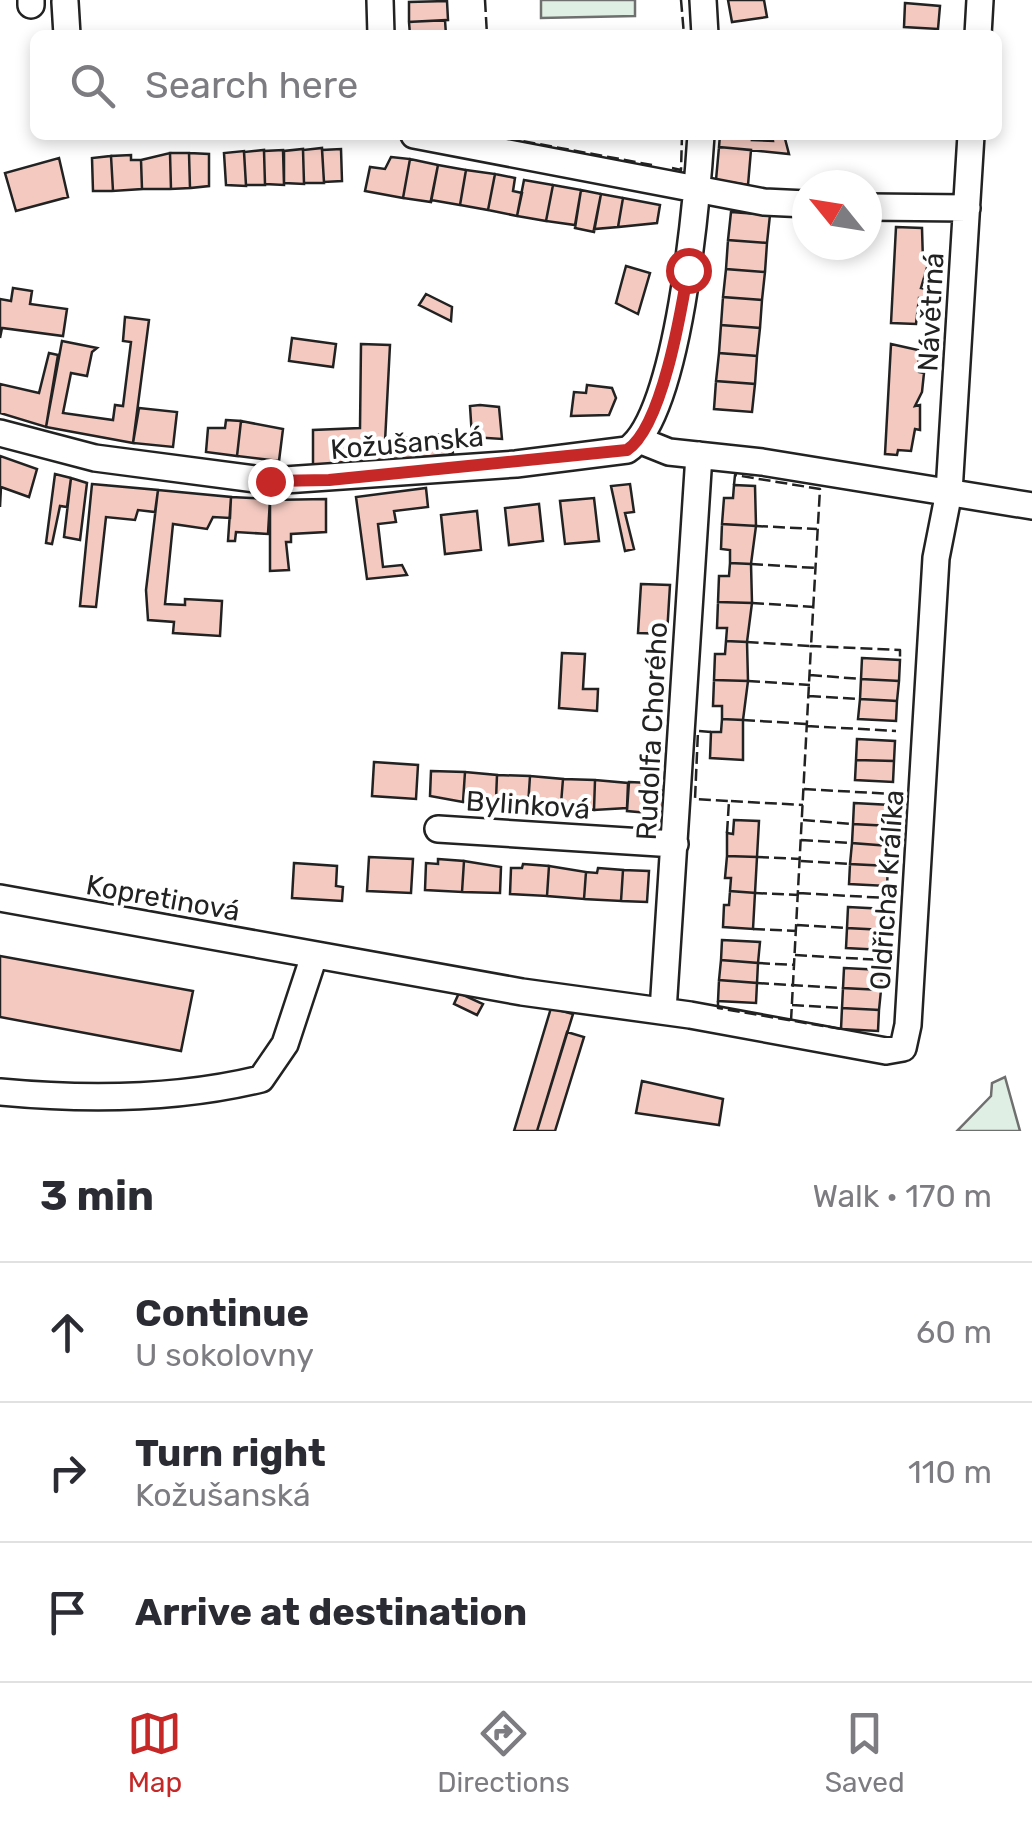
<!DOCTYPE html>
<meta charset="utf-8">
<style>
body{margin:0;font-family:Rubik,sans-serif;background:#f2f2f3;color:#2b2b33}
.compass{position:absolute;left:792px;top:170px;width:90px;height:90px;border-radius:50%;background:#fff;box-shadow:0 5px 15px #0003;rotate:300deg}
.stop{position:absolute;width:30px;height:30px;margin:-22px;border:8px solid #c62828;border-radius:50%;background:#fff}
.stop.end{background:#c62828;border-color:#fff;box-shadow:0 2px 10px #0008}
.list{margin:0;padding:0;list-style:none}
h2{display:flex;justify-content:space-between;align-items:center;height:130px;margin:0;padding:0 40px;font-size:42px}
h2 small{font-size:32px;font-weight:400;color:#7c7c81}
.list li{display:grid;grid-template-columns:65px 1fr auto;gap:30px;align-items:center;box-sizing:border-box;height:140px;padding:0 40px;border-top:2px solid #e1e1e2}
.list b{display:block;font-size:38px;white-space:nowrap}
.list p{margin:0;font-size:32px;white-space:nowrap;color:#7c7c81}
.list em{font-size:32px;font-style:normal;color:#7c7c81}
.icon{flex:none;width:55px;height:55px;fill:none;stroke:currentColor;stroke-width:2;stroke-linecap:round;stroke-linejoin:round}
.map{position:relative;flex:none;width:1032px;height:1131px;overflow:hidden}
.search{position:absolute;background:#fff;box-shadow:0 5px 15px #0003;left:30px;right:30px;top:30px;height:110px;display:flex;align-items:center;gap:25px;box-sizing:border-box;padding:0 35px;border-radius:15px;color:#7c7c81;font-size:38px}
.sheet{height:550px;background:#fff}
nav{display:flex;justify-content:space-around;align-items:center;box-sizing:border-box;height:140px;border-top:2px solid #e1e1e2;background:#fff;font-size:28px;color:#7c7c81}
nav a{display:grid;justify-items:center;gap:5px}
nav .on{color:#c62828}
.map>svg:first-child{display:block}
.green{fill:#e0efe3;stroke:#6f6f6f;stroke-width:2.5}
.building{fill:#f3c9c0;stroke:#222;stroke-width:2.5}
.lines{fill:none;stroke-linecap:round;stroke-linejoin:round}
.minor-casing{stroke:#222;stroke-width:30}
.minor{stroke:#fff;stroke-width:25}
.fence{stroke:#222;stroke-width:2.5;stroke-dasharray:12 5;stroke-linecap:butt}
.route{stroke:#c62828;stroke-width:12}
.labels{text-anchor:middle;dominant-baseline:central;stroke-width:8;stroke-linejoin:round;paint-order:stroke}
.street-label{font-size:28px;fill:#222;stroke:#fff}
</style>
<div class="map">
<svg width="1032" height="1131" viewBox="0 0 1032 1131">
<rect width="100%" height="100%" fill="#fff"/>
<!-- green -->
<path class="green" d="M541 0H635V16L541 18Z
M1005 1077 1020 1131H957L991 1096 992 1083Z"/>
<!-- building -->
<path class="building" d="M728 0H764L767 17 732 22Z
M447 1 448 20 409 22V2Z
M905 3 940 6 938 29 904 27Z
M445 20 446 35H410L409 22Z
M720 135H753L752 140 773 141 772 135H784L789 154 719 147Z
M719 147 751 150 748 185 716 180Z
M322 148 324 183H304L303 150Z
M303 149 304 184 284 183V151Z
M341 149 342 181 324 182 322 150Z
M264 150 265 185H246L244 152Z
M283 150 284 185 265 184 264 151Z
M244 151 246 186 226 185 224 153Z
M170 153H189L190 188 171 189Z
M170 153 171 189H142L141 160Z
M189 153 209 154V186L190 188Z
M131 155V160H141L142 189 113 191 111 156Z
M111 156 113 191H93L92 158Z
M391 157 410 159 403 198 365 191 370 167 385 169Z
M59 158 68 197 16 211 5 173Z
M410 159 438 165 431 202 403 198Z
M438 165 466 170 460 205 431 200Z
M466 170 495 174 488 210 460 205Z
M495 174 515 178 513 191 522 193 517 216 488 210Z
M524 180 553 185 546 221 517 216Z
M553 185 581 190 575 225 546 221Z
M581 190 601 194 594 232 575 228Z
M601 194 623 198 618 227 594 229Z
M623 198 660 205 657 223 618 227Z
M731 212 770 215 767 243 728 240Z
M896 227 922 228 923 262 928 264 921 288 926 289 925 298H919L916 324 891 323Z
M728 240 767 243 765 272 726 269Z
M626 266 650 273 638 314 616 303Z
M726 269 765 272 762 300 723 297Z
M13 288 32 291 30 304 67 309 63 336 2 328 0 338V299L11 301Z
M426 294 452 307 451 321 419 305Z
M723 297 762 300 760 328 721 325Z
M125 317 149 320 133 443 46 427 62 341 97 348 92 352 87 376 71 373 63 413 113 420 115 405 123 406 131 342 123 341Z
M721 325 760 328 757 356 719 353Z
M292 338 336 344 333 367 289 361Z
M361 344 390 345 384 461 313 467V430L360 428Z
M891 344 918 350 919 372 924 373 922 392 915 406 920 405V430L915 429 911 451 898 450 897 455 885 454Z
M49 353 58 355 46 427 0 413V384L39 393Z
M719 353 757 356 755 384 716 381Z
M716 381 755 384 752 412 714 409Z
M587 385 612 388 616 398 609 415 571 416 574 392 586 393Z
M480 405 499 407 502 439 472 437 470 406Z
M139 408 177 412 173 447 133 443Z
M226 420 241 421 237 456 206 452 208 428H225Z
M241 421 283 429 279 461 237 456Z
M451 433 453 454 384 461 383 440Z
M0 456 37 469 29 497 1 487 0 507Z
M55 474 71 478 67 507 60 506 52 544 46 543Z
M71 478 87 483 80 540 64 537Z
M92 484 158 490 155 512 138 510 135 520 106 517 96 607 80 606Z
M630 484 634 512 625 513 634 549 625 551 611 486Z
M734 485 755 486 756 526 722 524 724 498H733Z
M426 488 428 507 394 511 396 522 378 524 383 567 402 565 407 575 367 579 356 497Z
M158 490 231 497 230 518 213 517 207 529 173 524 165 604 185 605V599L222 601 220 636 173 633 174 622 148 620 146 590Z
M231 497 270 499 268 534 236 532 235 541H228Z
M594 498 599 541 565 544 560 501Z
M326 499V532L291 534V542H286L289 570 270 571V500Z
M539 504 543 541 509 545 505 508Z
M477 511 481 550 445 554 441 515Z
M722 524 756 526 751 564 730 563V550L721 549Z
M730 563 751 564 752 603 718 602 719 576H729Z
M641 584 670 585 667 634 638 633Z
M718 602 752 603 747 642 726 641 727 628H717Z
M726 641 747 642 748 681 714 680 715 654H725Z
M562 653 585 654 583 689H598L597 711 559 708Z
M862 658 900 660 899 681 861 679Z
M861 679 899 681 897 701 860 699Z
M714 680 748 681 743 720 722 719V706H713Z
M860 699 897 701 896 721 858 719Z
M722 719 743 720V760L710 758 711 732H721Z
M857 739 895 741 894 761 856 760Z
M856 760 894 761 893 782 855 780Z
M374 762 418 765 416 799 372 796Z
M431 771 465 772 463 802 430 796Z
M465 772 497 775 496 800 463 802Z
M497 775 530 776 528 806 496 800Z
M530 776 563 779 561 804 528 806Z
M563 779 595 780 594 810 561 804Z
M595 780 628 783 627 808 594 810Z
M629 782 650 783 648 813 627 811Z
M650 790 664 791 663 810 649 809Z
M854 803 891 805 890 826 853 824Z
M734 820 759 821 757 857 727 856V833L733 834Z
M853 824 890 826 889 846 852 843Z
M852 843 889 846 888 866 850 864Z
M727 856 757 857 755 893 730 891 731 878H725Z
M369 857 413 859 411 893 367 891Z
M438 859 464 861 462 892 425 890 426 863 438 864Z
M464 861 501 867 500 893 462 892Z
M294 863 337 866 336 886 343 887 342 901 292 898Z
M523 864 549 866 547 896 510 894 511 868H522Z
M850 864 888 866 887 886 849 884Z
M549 866 586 872 584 899 547 896Z
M598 868 623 870 621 901 584 899 586 872 597 873Z
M623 870 649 871 647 902 621 901Z
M730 891 755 893 753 929 723 927 724 905H729Z
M848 907 886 909 884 930 847 928Z
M847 928 884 930 883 950 846 948Z
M722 940 760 942 758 963 721 960Z
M0 956 193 991 181 1051 0 1017Z
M721 960 758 963 757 983 719 980Z
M844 968 882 970 881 990 843 988Z
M719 980 757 983 756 1003 718 1001Z
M843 988 881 990 879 1010 842 1008Z
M459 993 483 1004 477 1015 454 1004Z
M551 1008 573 1014 537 1131H514Z
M842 1008 879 1010 878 1031 841 1029Z
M567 1032 584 1037 555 1131H537Z
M642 1081 723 1099 719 1125 636 1113Z"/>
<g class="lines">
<!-- minor casing -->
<g class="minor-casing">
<path id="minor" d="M31 0V5
M380 0 381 35
M703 0 705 35
M65 2 67 35
M978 35 980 0
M414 135 764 202 807 204
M867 207 967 208
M0 433 95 458 270 481 516 464 627 450C679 417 697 197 701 135
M639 440 669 452 762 462 1032 506
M438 829 675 844
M0 898 522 992 690 1015 886 1051 903 1048 908 1025 936 558 949 492 971 135
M663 1011 699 455
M0 1092C85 1100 179 1099 261 1079L285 1044 314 956"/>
</g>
<!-- minor -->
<use href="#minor" class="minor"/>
<!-- fence -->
<path class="fence" d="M485 0 487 35
M681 0 684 35
M490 135 652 165
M672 168 681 170 682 135
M734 485 735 475 820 489 811 646 747 642
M756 526 817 529
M751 564 816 568
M752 603 814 607
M810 675 861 679
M748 681 810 685
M809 696 860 699
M743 720 807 724
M807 726 896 731
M711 732 698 731 695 799 729 801
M804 789 892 794
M803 820 853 824
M727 833 729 801 803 805
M801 840 852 843
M757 857 800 859
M801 861 850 864
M755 893 799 895
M799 893 886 898
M797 925 847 928
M753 929 797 931
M795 955 882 960
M758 963 795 965
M757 983 843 988
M718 1001V1008L841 1029
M792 1005 842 1008
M791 1021 811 646 900 650V660"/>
</g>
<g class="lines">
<!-- route -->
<path class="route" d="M270 481 329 480 627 450C662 427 681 312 688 270"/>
</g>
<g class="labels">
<!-- street labels -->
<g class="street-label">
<text transform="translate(931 312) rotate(-87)">Návětrná</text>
<text transform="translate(407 443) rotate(-5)">Kožušanská</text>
<text transform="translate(652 731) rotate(-87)">Rudolfa Chorého</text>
<text transform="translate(528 805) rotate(4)">Bylinková</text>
<text transform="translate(887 890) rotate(-86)">Oldřicha Králíka</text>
<text transform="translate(163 898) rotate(10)">Kopretinová</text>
</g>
</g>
</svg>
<svg class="compass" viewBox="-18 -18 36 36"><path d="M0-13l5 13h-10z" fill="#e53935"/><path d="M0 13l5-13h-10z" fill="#7c7c81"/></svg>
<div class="stop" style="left:688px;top:270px"></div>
<div class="stop end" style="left:270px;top:481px"></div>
<div class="search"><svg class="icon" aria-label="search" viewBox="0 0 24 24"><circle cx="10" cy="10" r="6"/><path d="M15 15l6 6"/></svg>Search here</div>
</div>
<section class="sheet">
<h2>3 min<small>Walk · 170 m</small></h2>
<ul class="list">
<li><svg class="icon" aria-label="ahead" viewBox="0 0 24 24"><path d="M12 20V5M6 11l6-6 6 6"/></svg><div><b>Continue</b><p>U sokolovny</p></div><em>60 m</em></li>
<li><svg class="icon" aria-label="right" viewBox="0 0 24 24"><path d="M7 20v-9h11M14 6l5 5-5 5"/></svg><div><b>Turn right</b><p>Kožušanská</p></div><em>110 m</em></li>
<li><svg class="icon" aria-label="arrive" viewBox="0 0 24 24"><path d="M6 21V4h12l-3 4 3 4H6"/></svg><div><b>Arrive at destination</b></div></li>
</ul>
</section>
<nav>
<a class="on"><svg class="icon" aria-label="map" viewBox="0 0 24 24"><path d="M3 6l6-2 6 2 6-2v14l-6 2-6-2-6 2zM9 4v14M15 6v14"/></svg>Map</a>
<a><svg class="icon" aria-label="directions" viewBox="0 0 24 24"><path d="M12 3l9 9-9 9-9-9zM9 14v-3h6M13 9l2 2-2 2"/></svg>Directions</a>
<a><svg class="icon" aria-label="saved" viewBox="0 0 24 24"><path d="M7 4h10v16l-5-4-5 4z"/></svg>Saved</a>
</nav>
